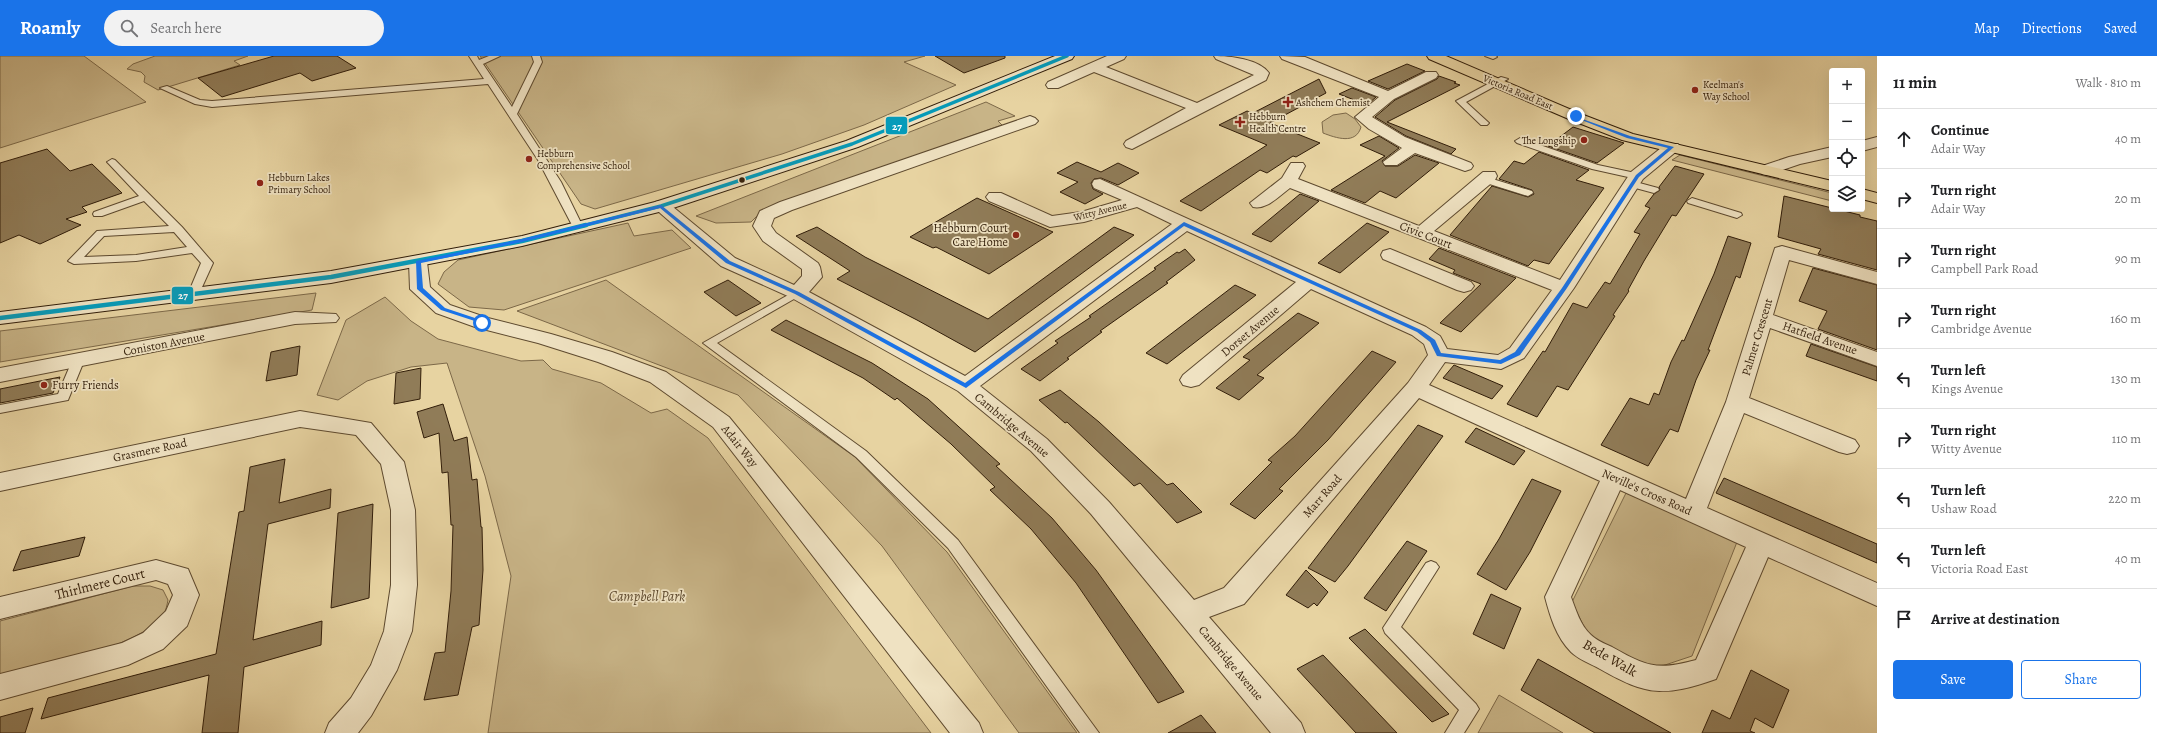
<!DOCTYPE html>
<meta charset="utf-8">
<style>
body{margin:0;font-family:Alegreya,serif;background:#f2f2f2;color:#202124}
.controls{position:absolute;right:12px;top:12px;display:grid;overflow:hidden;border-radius:4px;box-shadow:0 4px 16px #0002}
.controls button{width:36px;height:36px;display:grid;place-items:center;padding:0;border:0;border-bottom:1px solid #e0e0e0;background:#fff;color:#202124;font:20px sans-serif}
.stop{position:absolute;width:12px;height:12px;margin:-9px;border:3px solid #1a73e8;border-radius:50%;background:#fff}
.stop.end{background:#1a73e8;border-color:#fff;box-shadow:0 1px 4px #0008}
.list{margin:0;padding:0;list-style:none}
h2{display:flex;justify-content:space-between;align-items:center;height:52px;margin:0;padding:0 16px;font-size:17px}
h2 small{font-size:13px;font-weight:400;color:#757577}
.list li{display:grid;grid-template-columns:26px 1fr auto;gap:12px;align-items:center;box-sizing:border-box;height:60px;padding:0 16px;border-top:1px solid #e0e0e0}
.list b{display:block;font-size:15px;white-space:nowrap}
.list p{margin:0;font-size:13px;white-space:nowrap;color:#757577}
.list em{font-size:13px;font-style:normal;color:#757577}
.actions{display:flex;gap:8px;padding:12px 16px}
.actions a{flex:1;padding:9px 0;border:1px solid #1a73e8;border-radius:4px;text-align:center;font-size:14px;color:#1a73e8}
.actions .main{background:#1a73e8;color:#fff}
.icon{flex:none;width:22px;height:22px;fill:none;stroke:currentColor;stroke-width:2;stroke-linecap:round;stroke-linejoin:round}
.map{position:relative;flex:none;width:1877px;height:677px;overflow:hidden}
header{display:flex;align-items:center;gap:24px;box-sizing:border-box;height:56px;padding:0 20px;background:#1a73e8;color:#fff}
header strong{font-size:19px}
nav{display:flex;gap:22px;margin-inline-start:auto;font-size:14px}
.search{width:280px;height:36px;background:#f2f2f2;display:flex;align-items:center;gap:10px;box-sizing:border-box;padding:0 14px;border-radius:22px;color:#757577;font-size:15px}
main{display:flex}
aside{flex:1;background:#fff}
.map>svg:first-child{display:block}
.green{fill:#c8b487;stroke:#7c6848}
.building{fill:#907c58;stroke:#311d09}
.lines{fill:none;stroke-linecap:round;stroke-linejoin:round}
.lane-casing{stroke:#5e4a2f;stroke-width:2}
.street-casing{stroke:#5e4a2f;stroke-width:2}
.secondary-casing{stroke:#311d09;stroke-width:2}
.primary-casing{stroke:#311d09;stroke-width:2}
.lane{fill:#efe2c2;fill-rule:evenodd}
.street{fill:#efe2c2;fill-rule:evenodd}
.secondary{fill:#efe2c2;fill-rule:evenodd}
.primary{fill:#e7d3a1;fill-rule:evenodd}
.bus-1-far1-casing{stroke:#efe2c2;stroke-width:5.5}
.bus-1-casing{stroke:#efe2c2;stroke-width:8}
.bus-1-far1{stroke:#059bba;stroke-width:3.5}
.bus-1{stroke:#059bba;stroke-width:4.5}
.route{fill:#1a73e8}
.poi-dot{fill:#8f2418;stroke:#efe2c2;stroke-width:1.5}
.bus-dot{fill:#311d09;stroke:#efe2c2;stroke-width:1.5}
.labels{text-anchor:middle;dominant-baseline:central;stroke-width:3.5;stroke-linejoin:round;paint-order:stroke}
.far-poi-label{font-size:10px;fill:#311d09;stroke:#efe2c2;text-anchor:start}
.far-street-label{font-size:10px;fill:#311d09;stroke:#efe2c2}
.poi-label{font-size:12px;fill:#311d09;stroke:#efe2c2;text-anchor:end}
.street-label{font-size:12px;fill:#311d09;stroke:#efe2c2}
.near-street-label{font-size:14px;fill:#311d09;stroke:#efe2c2}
.near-park-label{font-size:14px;font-style:italic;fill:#5e4a2f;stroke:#efe2c2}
.line-badge{stroke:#efe2c2;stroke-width:1.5}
.badge-label{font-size:11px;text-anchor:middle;font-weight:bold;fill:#fff}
</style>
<header>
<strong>Roamly</strong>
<div class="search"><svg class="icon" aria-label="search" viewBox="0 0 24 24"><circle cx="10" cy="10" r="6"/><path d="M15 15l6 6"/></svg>Search here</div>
<nav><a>Map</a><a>Directions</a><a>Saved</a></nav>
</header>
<main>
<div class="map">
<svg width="1877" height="677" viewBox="0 0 1877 677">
<rect width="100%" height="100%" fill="#e7d3a1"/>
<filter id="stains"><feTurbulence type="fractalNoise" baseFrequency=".005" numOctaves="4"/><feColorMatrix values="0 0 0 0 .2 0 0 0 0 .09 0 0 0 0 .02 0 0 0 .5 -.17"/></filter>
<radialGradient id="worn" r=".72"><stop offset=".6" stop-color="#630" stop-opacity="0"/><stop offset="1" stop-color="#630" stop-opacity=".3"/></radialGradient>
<!-- green -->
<path class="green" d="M0 0H84L146 46 0 92Z
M155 0H248L234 5 240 9 158 34 144 26 145 20 141 16 127 13 133 8Z
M480 0H925L904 6 956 29 864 69 782 98 595 153 581 148Z
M986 46 1015 60 998 65 1002 69 764 153 751 166 716 167 696 160Z
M1346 57 1355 63 1361 71C1356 89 1336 82 1323 77L1322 66 1333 59Z
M1680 99 1832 137V145L1672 104Z
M628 167 634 180 672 174 691 192 504 254 469 251 438 228 444 216 458 204Z
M606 224 855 401 947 496 1077 677H1019L882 490 738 339 517 255Z
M316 237 312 254 0 306V275Z
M385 241 411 265 438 283 521 305 543 304 552 313 601 327 651 357 667 353 708 382 931 677H488L511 520 485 420 447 307 411 311 367 325 338 344 317 339 346 264Z
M1626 437 1737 486 1692 600 1650 614 1590 583 1572 546Z
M133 530H150L163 534 168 544C167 549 166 555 163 559 139 593 41 609 0 620V565Z
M1499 639 1563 677H1478Z"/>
<!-- building -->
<path class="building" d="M274 0H337L356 12 312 25 300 17 222 41 198 22Z
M935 0H1005V2L964 17Z
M1407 8 1425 15 1388 33 1368 25Z
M1439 20 1456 26 1454 27 1460 29 1387 66 1456 93 1451 98 1406 80 1375 61 1395 44 1437 23Z
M1319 23 1326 37 1270 67 1320 87 1296 101 1293 100 1267 117 1260 114 1201 155 1180 145 1267 89 1219 69 1247 55 1253 57Z
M1352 32 1376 41 1367 49 1339 38Z
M1573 71 1624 87 1597 107 1548 90Z
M1379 80 1399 92 1382 105 1385 110H1398L1415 99 1439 107 1396 142 1380 135 1365 147 1331 134 1385 100 1360 89Z
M47 93 70 115 92 108 122 137 82 151 87 156 66 163 81 169 40 188 19 179 0 187V107Z
M1539 96 1589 114 1576 124 1604 132 1549 208 1534 204 1528 210 1450 179 1492 130 1528 141 1534 138 1532 134 1499 123 1514 105 1524 108Z
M1077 106 1101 116 1118 107 1139 117 1118 129 1101 122 1094 123 1091 127 1093 133 1103 138 1085 148 1060 136 1078 126 1057 117Z
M1675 110 1704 118 1676 160 1672 159 1644 205 1628 234 1629 235 1613 259 1615 260 1568 334 1557 330 1537 361 1507 348 1543 295 1545 296 1573 247 1587 252 1605 226 1610 228 1640 178 1634 176 1650 152 1645 150 1654 138 1660 134 1659 131Z
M1300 138 1319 145 1271 186 1252 178Z
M1784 140 1860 159V161L1877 165V214L1818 198 1821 193 1778 181Z
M977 142 1053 176 989 218 936 191 933 192 910 181Z
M1367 167 1389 176 1340 217 1318 207Z
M817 171 865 201 988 263 1114 171 1134 179 975 296 917 264 837 223 850 215 796 180Z
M1728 180 1751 187 1740 222 1736 220 1708 294H1710L1696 324 1678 376 1670 373 1648 410 1601 389 1630 342 1649 349 1654 337 1659 339 1671 306 1682 284 1684 285 1714 218Z
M1439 192 1516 222 1461 276 1440 267 1481 228 1453 217 1455 214 1429 203Z
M1185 193 1195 204 1166 226 1168 227 1100 275 1102 276 1067 302 1069 303 1040 325 1021 313 1058 287 1055 285 1091 261 1089 260 1156 213 1154 212 1177 196 1179 197Z
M1813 212 1877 229V294L1818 273 1827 255 1799 245Z
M728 224 761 247 736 260 704 236Z
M1235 229 1256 239 1167 308 1146 297Z
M1298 257 1319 267 1257 319 1264 322 1239 344 1216 332 1250 304 1243 301Z
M786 264 872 307 928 343 1000 408 996 410 1052 462 1096 514 1184 636 1158 647 1076 527 1031 473 990 434 995 431 951 388 897 342 895 344 863 322 771 274Z
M1811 288 1877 311V325L1806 300Z
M300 290 297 319 266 325 271 296Z
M1372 295 1396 306 1328 384 1279 433 1283 435 1255 463 1230 448 1272 406 1268 404 1295 380Z
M1454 309 1503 330 1492 343 1443 322Z
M421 312 420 343 394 348 396 317Z
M60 321 53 337 0 347V333Z
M1060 334 1099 366 1167 429 1173 427 1202 456 1177 467 1140 427 1134 430 1067 366 1065 367 1039 344Z
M443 348 454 385 467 381 472 424 477 423 481 471H482L483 514 479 569 472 571 458 639 424 644 435 597 445 596 451 535 453 469H451L448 416 442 417 439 377 424 382 417 356Z
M1418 369 1443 380 1348 510 1335 526 1308 512Z
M1476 372 1525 395 1514 409 1465 386Z
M285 403 279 447 331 433 330 452 268 468 253 584 322 565 321 589 244 611 238 677H202L209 619 41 663 48 642 216 598 239 456 244 455 250 411Z
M1724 422 1877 488V507L1716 437Z
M1532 423 1561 435 1530 496 1506 534 1477 518 1499 483Z
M373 448 369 542 331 552 338 457Z
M85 481 79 500 13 515 21 495Z
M1407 485 1427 495 1386 555 1364 542Z
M1306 514 1328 536 1317 550 1314 547 1308 552 1286 539Z
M1491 538 1521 552 1504 593 1473 578Z
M1365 573 1449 658 1432 666 1349 582Z
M1323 599 1397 677H1356L1297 613Z
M1538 603 1671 677H1595L1521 634Z
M1751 614 1789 634 1773 672 1755 662 1750 675 1755 677H1702L1712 654 1730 663Z
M33 652 25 677H0V661Z
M1201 659 1216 677H1168Z"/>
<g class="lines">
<!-- lane casing -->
<g class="lane-casing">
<path id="lane" d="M469 0H477L479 4 489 0H500L483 8 512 51 534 6 532 0H540L542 6 517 58 561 126 583 171 582 173H574L573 171 538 104 488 28 212 51 195 48 160 32 167 30 200 44 212 45 484 23Z
M1485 0H1496L1497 1 1493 3Z
M1501 21 1508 23 1466 46 1489 67 1487 69H1481L1456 45Z
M1520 82 1598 109 1640 118 1642 120 1637 123 1592 113 1517 87 1515 85Z
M112 103 115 104 182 171 213 207 198 240H190L188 238 201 207 192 197 136 205 74 208 68 205 97 175 169 170 144 145 102 160H94L93 158 94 156 139 140 109 108 107 106ZM174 176 187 191 136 199 84 201 104 180Z
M1486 121 1532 135 1533 137 1528 140 1483 126 1481 124Z
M1632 125 1658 132 1659 134 1654 137 1628 130 1627 128Z
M1692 142 1741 157 1742 159 1737 162 1688 147 1687 145Z
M797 234 803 237 801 239 717 287 866 395 958 484 1099 677H1080L948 492 856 401 703 287Z
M78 301 84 305 68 344 0 357V349L58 338 72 305Z
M1431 505 1436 507 1439 511 1401 571 1476 648 1479 653 1464 677H1445L1459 654 1385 577 1383 572 1426 507Z"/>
</g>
<!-- street casing -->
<g class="street-casing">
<path id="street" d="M1107 0H1126L1124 3 1106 11 1197 47 1254 19 1216 3 1214 0C1230 0 1259 3 1269 17L1266 24 1132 93 1126 91 1124 88 1126 85 1186 52 1094 16 1058 32H1048L1046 29 1048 26Z
M1280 0 1305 1 1388 35 1426 16H1436L1438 19 1436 22 1394 43 1372 61 1405 81 1471 107 1473 110 1471 113 1465 115 1415 97 1397 109H1385L1383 106 1402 92 1369 73 1355 61 1379 41 1282 3Z
M1030 60 1035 62 1038 65 1035 68 792 154 774 162 771 170 776 177 818 207 820 211 822 221 809 236 965 320 1172 168 1137 151 1084 166 1050 171 989 145 986 141 989 137H1001L1052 160 1081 156 1122 144 1094 132 1092 128 1094 124 1100 123 1426 271 1440 280 1447 293 1498 299 1510 292 1552 234 1290 132C1279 140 1267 154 1253 151L1250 147 1282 122 1291 107H1303L1305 110 1298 123 1419 170 1483 116H1495L1497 120 1495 124 1434 175 1560 224 1631 116 1666 88H1678L1680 91 1678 94 1643 123 1574 232 1524 302 1501 313 1445 306 1429 329 1686 443 1726 346 1775 192 1782 190 1877 216V228L1789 204 1773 259 1877 296V310L1770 272 1749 342 1855 384 1859 390 1855 396 1847 398 1839 396 1744 357 1707 452 1877 527V550L1768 501 1716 623C1665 641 1647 640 1600 613 1591 608 1578 603 1571 596 1556 581 1550 560 1545 541L1600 425 1419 342 1244 548 1209 561 1301 667 1305 677H1271L1091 458 1031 395 958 335 790 241 721 210 652 150 655 146 661 145 667 146 735 202 794 229 802 220V213L763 185 753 170 760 155 780 146ZM1187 175 1296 226 1183 319 1180 324 1183 329 1191 331 1199 329 1311 233 1412 279 1424 288 1428 299 1408 327 1224 532 1194 544 1109 446 1047 383 980 330ZM1620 434 1746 491 1696 604C1656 615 1646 610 1612 591 1605 588 1596 584 1591 579 1580 569 1576 554 1571 541Z
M1877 81V91L1862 95V85Z
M1832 91V101L1800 108 1768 119 1762 118 1760 114 1762 110 1789 101Z
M1390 193 1471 226 1474 230 1471 234 1464 236 1457 234 1383 203 1381 199 1383 195Z
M418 200 425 202 427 206 430 231 450 249 488 262 551 278 612 296 666 316 729 361 979 667 983 677H950L713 371 650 326 598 306 538 287 475 271 436 257 410 233 409 206 411 202Z
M295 256 336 258 339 262 336 266 295 268 0 326V312Z
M300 355 371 367 404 406 415 454 417 529 412 575 397 614 371 660 358 677H325L329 667 351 642 371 609 384 575 391 529V454L381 408 356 379 300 371 0 435V417Z
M156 504 188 513 199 539 187 570 163 593 128 609 0 644V618L122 587 143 577 166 555 173 539 168 528 156 524 0 563V541Z"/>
</g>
<!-- secondary casing -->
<g class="secondary-casing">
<path id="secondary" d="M1055 0H1074L1072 3 858 91 667 154 522 190 331 227 0 268V256L331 215 522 180 655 146 846 85Z"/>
</g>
<!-- primary casing -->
<g class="primary-casing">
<path id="primary" d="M1427 0H1446L1581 58 1633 78 1832 125V135L1622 84 1571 64 1429 3Z
M1862 133 1877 137V147L1862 143Z"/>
</g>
<!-- lane -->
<use href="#lane" class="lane"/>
<!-- street -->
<use href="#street" class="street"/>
<!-- secondary -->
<use href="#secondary" class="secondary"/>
<!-- primary -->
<use href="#primary" class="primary"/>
<!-- bus-1-far1 casing -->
<g class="bus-1-far1-casing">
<path id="bus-1-far1" d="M582 170 661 150 852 88 1067 0"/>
</g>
<!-- bus-1 casing -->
<g class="bus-1-casing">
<path id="bus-1" d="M0 262 331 221 522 185 586 169"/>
</g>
<!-- bus-1-far1 -->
<use href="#bus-1-far1" class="bus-1-far1"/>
<!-- bus-1 -->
<use href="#bus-1" class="bus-1"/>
</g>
<!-- route -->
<path class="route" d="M1574 60 1630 80 1674 91 1639 121 1567 232 1520 299 1501 308 1437 300 1430 286 1417 276 1184 170 966 332 795 238 726 207 660 152 522 186 421 207 423 232 445 252 484 265V268L441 254 417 233 416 205 522 183 661 149 730 205 799 236 965 327 1184 166 1421 274 1435 284 1441 297 1500 304 1515 296 1562 232 1636 119 1668 92 1627 82 1574 61Z"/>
<!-- markers -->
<g class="poi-dot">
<circle cx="1695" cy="34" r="4"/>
<path d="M1286 40h4v4h4v4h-4v4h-4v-4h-4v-4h4z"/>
<path d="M1238 60h4v4h4v4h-4v4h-4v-4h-4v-4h4z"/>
<circle cx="1584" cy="84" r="4"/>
<circle cx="529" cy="103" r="4"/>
<circle cx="260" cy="127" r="4"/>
<circle cx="1016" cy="179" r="4"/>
<circle cx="44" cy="329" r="4"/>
</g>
<circle class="bus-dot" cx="742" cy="124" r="3.5"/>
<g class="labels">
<!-- far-poi labels -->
<g class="far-poi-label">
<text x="1703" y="28">Keelman's<tspan x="1703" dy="12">Way School</tspan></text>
<text x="1296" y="46">Ashchem Chemist</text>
<text x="1249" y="60">Hebburn<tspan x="1249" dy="12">Health Centre</tspan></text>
<text x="1576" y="84" text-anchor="end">The Longship</text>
<text x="537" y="97">Hebburn<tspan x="537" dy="12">Comprehensive School</tspan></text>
<text x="268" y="121">Hebburn Lakes<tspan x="268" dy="12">Primary School</tspan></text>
</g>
<!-- far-street labels -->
<g class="far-street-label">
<text transform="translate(1518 36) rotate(23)">Victoria Road East</text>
<text transform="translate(1100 155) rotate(-14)">Witty Avenue</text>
</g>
<!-- poi labels -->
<g class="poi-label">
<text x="1008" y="172">Hebburn Court<tspan x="1008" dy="14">Care Home</tspan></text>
<text x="52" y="329" text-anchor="start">Furry Friends</text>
</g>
<!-- street labels -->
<g class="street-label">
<text transform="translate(1426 179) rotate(21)">Civic Court</text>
<text transform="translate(1250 275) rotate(-40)">Dorset Avenue</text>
<text transform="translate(1757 281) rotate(-73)">Palmer Crescent</text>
<text transform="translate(1820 282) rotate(19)">Hatfield Avenue</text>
<text transform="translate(164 288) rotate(-11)">Coniston Avenue</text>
<text transform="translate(1012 369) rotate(40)">Cambridge Avenue</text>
<text transform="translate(740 390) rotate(51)">Adair Way</text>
<text transform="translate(150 394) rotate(-12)">Grasmere Road</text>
<text transform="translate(1647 436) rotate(24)">Neville's Cross Road</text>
<text transform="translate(1322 440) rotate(-49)">Marr Road</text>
<text transform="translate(1231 607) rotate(50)">Cambridge Avenue</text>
</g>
<!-- near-street labels -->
<g class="near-street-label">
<text transform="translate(100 528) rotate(-14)">Thirlmere Court</text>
<text transform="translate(1610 602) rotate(30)">Bede Walk</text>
</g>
<!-- near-park labels -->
<g class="near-park-label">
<text x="647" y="540">Campbell Park</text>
</g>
</g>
<g class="line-badge">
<rect x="885" y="60" width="23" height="19" rx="4" fill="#059bba"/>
<rect x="171" y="230" width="23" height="19" rx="4" fill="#059bba"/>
</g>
<g class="badge-label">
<text x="897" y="74">27</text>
<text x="183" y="243">27</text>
</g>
<rect width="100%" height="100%" filter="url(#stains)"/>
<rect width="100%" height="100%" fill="url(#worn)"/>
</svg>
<div class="controls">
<button>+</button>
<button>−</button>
<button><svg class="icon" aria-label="locate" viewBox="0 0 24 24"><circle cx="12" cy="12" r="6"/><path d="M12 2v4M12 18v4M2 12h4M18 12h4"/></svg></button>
<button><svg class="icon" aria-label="layers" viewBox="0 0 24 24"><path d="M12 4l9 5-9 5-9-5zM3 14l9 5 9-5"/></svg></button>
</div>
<div class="stop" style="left:482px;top:267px"></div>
<div class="stop end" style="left:1576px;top:60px"></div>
</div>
<aside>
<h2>11 min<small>Walk · 810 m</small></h2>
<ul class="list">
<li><svg class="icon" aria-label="ahead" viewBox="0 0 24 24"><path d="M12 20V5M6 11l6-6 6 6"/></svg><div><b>Continue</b><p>Adair Way</p></div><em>40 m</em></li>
<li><svg class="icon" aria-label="right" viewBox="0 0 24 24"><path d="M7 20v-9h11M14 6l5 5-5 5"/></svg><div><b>Turn right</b><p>Adair Way</p></div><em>20 m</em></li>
<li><svg class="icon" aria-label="right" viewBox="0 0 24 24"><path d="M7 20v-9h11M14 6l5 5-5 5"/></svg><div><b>Turn right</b><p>Campbell Park Road</p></div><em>90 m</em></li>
<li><svg class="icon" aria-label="right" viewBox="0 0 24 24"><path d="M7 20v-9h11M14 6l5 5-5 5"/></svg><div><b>Turn right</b><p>Cambridge Avenue</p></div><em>160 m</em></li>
<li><svg class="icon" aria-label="left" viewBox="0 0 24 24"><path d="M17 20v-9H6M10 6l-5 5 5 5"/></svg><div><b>Turn left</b><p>Kings Avenue</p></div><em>130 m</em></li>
<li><svg class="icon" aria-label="right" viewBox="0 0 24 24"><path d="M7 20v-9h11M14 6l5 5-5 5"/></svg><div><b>Turn right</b><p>Witty Avenue</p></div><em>110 m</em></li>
<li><svg class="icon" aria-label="left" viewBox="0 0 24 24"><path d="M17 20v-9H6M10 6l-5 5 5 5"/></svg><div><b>Turn left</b><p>Ushaw Road</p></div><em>220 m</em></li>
<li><svg class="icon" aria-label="left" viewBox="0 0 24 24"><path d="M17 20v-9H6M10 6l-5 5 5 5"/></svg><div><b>Turn left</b><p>Victoria Road East</p></div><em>40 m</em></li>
<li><svg class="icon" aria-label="arrive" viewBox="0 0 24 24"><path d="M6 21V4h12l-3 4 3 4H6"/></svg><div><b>Arrive at destination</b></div></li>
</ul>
<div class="actions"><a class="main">Save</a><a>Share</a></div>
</aside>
</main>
